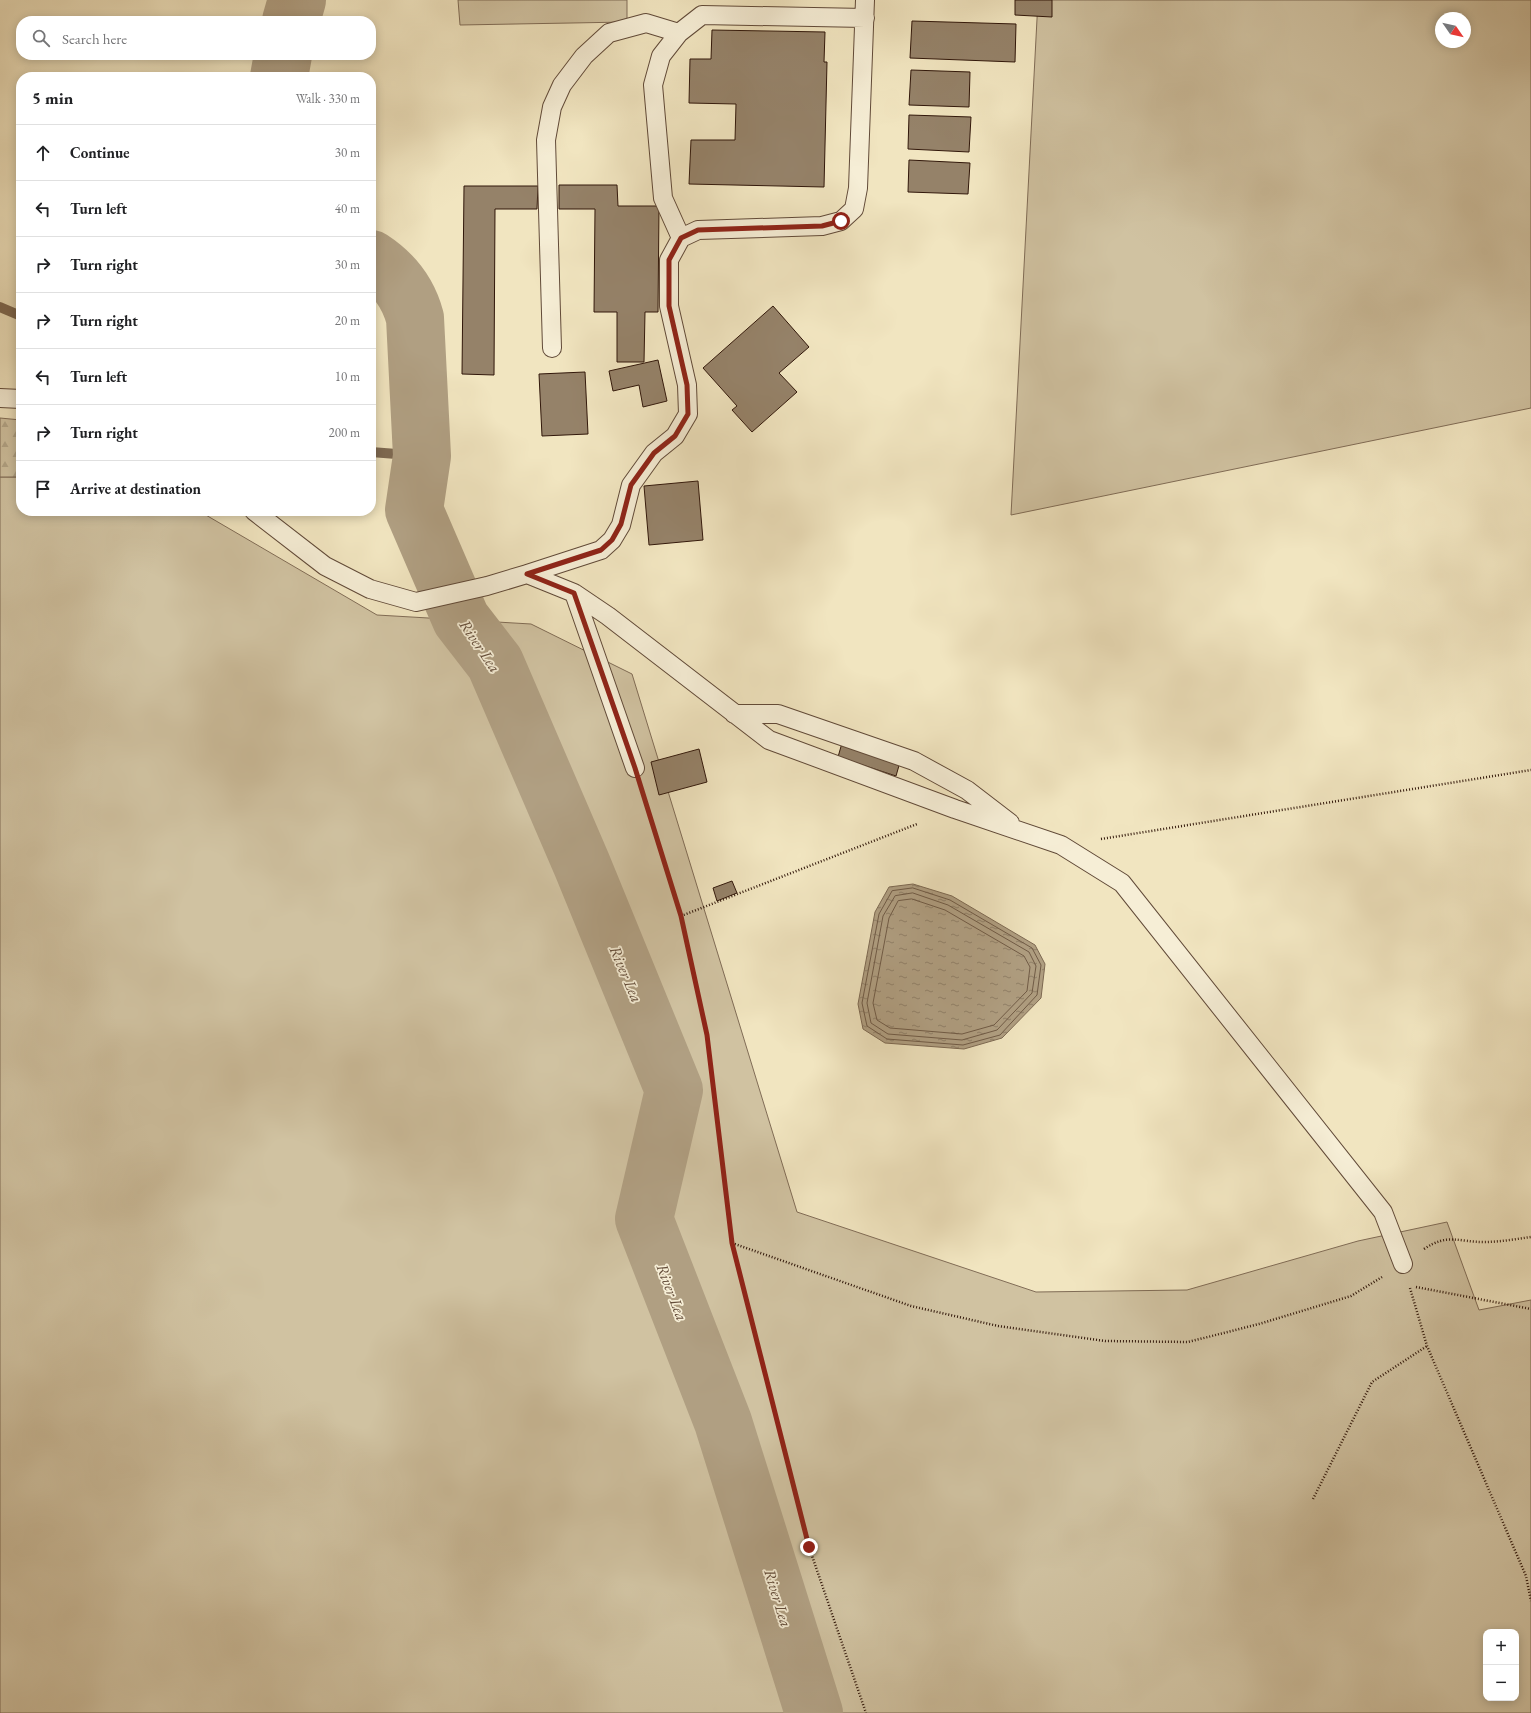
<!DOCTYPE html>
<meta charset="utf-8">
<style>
body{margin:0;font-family:"EB Garamond",serif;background:#f2f2f2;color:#202124}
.controls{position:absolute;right:12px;bottom:12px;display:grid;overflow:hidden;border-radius:8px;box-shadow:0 2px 10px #0003}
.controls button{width:36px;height:36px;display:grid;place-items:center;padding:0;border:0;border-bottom:1px solid #e0e0e0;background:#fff;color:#202124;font:20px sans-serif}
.compass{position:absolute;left:1435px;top:12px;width:36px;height:36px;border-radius:50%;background:#fff;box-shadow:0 2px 10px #0003;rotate:124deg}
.stop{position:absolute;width:12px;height:12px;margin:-9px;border:3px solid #8f2418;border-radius:50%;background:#fff}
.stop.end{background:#8f2418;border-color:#fff;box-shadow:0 1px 4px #0008}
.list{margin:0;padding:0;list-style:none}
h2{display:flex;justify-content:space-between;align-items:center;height:52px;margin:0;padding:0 16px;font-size:17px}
h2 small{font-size:13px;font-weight:400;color:#757577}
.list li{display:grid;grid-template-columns:26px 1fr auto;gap:12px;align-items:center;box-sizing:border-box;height:56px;padding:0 16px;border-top:1px solid #e0e0e0}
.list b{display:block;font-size:15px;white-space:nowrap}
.list em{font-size:13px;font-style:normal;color:#757577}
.icon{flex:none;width:22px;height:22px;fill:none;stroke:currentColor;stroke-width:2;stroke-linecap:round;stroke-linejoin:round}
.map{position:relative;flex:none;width:1531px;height:1713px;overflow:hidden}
.search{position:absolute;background:#fff;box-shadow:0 2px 10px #0003;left:16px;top:16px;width:360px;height:44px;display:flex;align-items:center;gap:10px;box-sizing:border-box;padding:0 14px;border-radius:16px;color:#757577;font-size:15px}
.panel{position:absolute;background:#fff;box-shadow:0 2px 10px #0003;left:16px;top:72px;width:360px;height:444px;border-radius:16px}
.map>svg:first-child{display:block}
.green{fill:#d0c2a1;stroke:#806c56;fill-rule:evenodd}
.forest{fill:url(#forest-firs);stroke:#806c56}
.water{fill:url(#water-ripples);stroke:#7d6952}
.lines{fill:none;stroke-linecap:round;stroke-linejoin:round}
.shore{stroke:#705b46;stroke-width:1}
.stream{stroke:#7d6952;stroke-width:10}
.river{stroke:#b09f82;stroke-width:58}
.building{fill:#958269;stroke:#31170a}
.lane-casing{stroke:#614a38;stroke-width:20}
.path{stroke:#31170a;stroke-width:2.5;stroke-dasharray:1 2;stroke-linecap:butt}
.lane{stroke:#f6eed6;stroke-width:18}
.route{stroke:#8f2418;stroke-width:5}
.labels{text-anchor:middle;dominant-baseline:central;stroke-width:3.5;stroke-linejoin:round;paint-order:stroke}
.water-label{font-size:16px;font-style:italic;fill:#644d3a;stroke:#f6eed6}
</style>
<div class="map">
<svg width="1531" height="1713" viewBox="0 0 1531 1713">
<defs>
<pattern id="forest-firs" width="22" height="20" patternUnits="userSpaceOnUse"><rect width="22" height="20" fill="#d0c2a1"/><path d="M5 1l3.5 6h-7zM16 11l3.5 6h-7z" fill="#b3a689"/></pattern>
<pattern id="water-ripples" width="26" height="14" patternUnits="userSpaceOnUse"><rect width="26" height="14" fill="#b09f82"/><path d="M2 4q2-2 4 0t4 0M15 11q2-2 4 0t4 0" fill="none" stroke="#908169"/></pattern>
</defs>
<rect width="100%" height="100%" fill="#f1e5c0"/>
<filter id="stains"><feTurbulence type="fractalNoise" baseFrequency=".005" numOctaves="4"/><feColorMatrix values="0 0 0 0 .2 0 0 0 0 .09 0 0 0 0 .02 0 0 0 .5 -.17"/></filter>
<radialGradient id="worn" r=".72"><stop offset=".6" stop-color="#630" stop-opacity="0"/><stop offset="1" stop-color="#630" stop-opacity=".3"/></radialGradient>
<!-- green -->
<path class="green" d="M458 0H627V22L460 25Z
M1038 0H1531V408L1011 515ZM1441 18H1465V42H1441Z
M0 477H21V511H199L377 615 531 624 632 674 797 1212 1036 1292 1187 1290 1358 1241 1447 1222 1479 1310 1531 1300V1713H0ZM1486 1632H1516V1698H1486Z"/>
<!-- forest -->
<path class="forest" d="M0 418 21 420V477H0Z"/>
<!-- water -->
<path class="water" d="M913 884 952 896 1035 945 1045 964 1041 998 1002 1038 964 1049 885 1043 863 1029 858 1004 875 912 889 887Z"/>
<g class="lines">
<!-- shore -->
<path class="shore" d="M913 888 950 900 1032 948 1041 965 1037 995 1000 1035 963 1045 887 1039 867 1026 862 1003 879 914 892 891Z
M913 893 948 905 1029 952 1036 966 1032 993 997 1030 962 1040 888 1034 871 1023 867 1003 883 916 895 896Z
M912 899 945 910 1024 956 1030 967 1027 991 994 1025 962 1034 890 1028 877 1020 873 1003 889 918 898 901Z"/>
<!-- stream -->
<path class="stream" d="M0 307 21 316
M371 452 422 456"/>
<!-- river -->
<path class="river" d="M291 21 297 0
M279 77 283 55
M371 259C394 274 408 292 415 318L422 456 414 510 461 619 495 663 582 865 674 1090 644 1219 723 1422 814 1713"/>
</g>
<!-- building -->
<path class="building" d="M1015 0H1052V17L1015 15Z
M912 21 1016 24 1015 62 910 58Z
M712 30 825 32 824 62H827L824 187 689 184 691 140H735L736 104 689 103 690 59H711Z
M911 70 970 72 969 107 909 105Z
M909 115 971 117 969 152 908 149Z
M909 160 970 163 968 194 908 192Z
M559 185H617L618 206H659L658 312H645L644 362H617V312H594L595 209H559Z
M464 186H538L537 209H495L494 375 462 374Z
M773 306 809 347 779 373 797 392 752 432 732 410 737 406 703 368Z
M658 360 667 401 643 407 639 385 613 391 609 371Z
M585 372 588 434 542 436 539 374Z
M698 481 703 540 649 545 644 486Z
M842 743 900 762 896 776 838 757Z
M699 749 707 782 659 795 651 762Z
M732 881 737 893 717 901 713 888Z"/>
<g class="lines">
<!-- lane casing -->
<g class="lane-casing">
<path id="lane" d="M681 238 663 198 653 85 661 56 679 33 702 15 865 18
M552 348 546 140 552 107 562 85 584 56 609 33 646 23 679 33
M0 398 21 399
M254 511 325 566 370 589 416 602 487 586 527 574 574 593 608 616 769 740 955 809 1061 845 1122 883 1383 1212 1403 1264
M527 574 601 550 612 540 621 525 631 485 654 453 675 436 688 414 687 385 669 306V260L681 238 698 230 822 226 841 221 854 209 858 188 865 0
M574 593 635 768
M734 714H778L914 761 967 790 1010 823"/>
</g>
<!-- path -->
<path class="path" d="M642 791 681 916 707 1035 732 1243 809 1547 866 1713
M1101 839 1531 770
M681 916 917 824
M732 1243 911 1306 998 1326 1105 1341 1188 1342 1259 1324 1351 1296 1382 1277
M1424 1249C1448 1233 1458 1242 1484 1242 1500 1242 1516 1239 1531 1237
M1416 1287 1531 1309
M1410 1288 1427 1346 1526 1576 1531 1601
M1313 1499 1372 1382 1427 1346"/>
<!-- lane -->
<use href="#lane" class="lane"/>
</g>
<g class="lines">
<!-- route -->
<path class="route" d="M809 1547 732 1243 707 1035 681 916 635 768 574 593 527 574 601 550 612 540 621 524 631 485 654 453 675 436 688 414 687 385 669 306V260L681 238 698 230 822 226 841 221"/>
</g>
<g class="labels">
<!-- water labels -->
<g class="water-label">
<text transform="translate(480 646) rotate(56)">River Lea</text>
<text transform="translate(626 974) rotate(67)">River Lea</text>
<text transform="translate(672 1292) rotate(69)">River Lea</text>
<text transform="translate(778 1598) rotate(73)">River Lea</text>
</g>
</g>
<rect width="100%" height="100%" filter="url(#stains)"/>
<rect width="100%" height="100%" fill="url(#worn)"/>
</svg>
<div class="controls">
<button>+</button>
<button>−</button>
</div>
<svg class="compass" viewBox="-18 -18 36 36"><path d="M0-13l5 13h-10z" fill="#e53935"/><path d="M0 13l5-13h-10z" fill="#757577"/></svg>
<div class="stop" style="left:841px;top:221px"></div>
<div class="stop end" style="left:809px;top:1547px"></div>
<div class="search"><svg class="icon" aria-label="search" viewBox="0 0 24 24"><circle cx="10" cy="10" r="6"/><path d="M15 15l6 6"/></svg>Search here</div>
<section class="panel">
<h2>5 min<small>Walk · 330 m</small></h2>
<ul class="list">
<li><svg class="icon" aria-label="ahead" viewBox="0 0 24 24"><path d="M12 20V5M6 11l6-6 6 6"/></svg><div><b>Continue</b></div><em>30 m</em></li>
<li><svg class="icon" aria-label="left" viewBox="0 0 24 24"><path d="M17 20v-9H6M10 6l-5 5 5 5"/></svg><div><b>Turn left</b></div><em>40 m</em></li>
<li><svg class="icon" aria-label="right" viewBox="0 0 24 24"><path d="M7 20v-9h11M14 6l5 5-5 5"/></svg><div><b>Turn right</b></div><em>30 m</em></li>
<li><svg class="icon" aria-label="right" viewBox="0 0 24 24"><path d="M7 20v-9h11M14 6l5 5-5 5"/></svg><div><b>Turn right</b></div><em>20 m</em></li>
<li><svg class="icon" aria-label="left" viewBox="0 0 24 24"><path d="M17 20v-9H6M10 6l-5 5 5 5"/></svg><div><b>Turn left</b></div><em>10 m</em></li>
<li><svg class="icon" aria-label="right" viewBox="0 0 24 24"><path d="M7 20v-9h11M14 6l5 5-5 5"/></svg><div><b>Turn right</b></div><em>200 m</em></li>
<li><svg class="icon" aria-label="arrive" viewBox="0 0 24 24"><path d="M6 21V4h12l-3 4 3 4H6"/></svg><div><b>Arrive at destination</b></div></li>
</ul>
</section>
</div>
